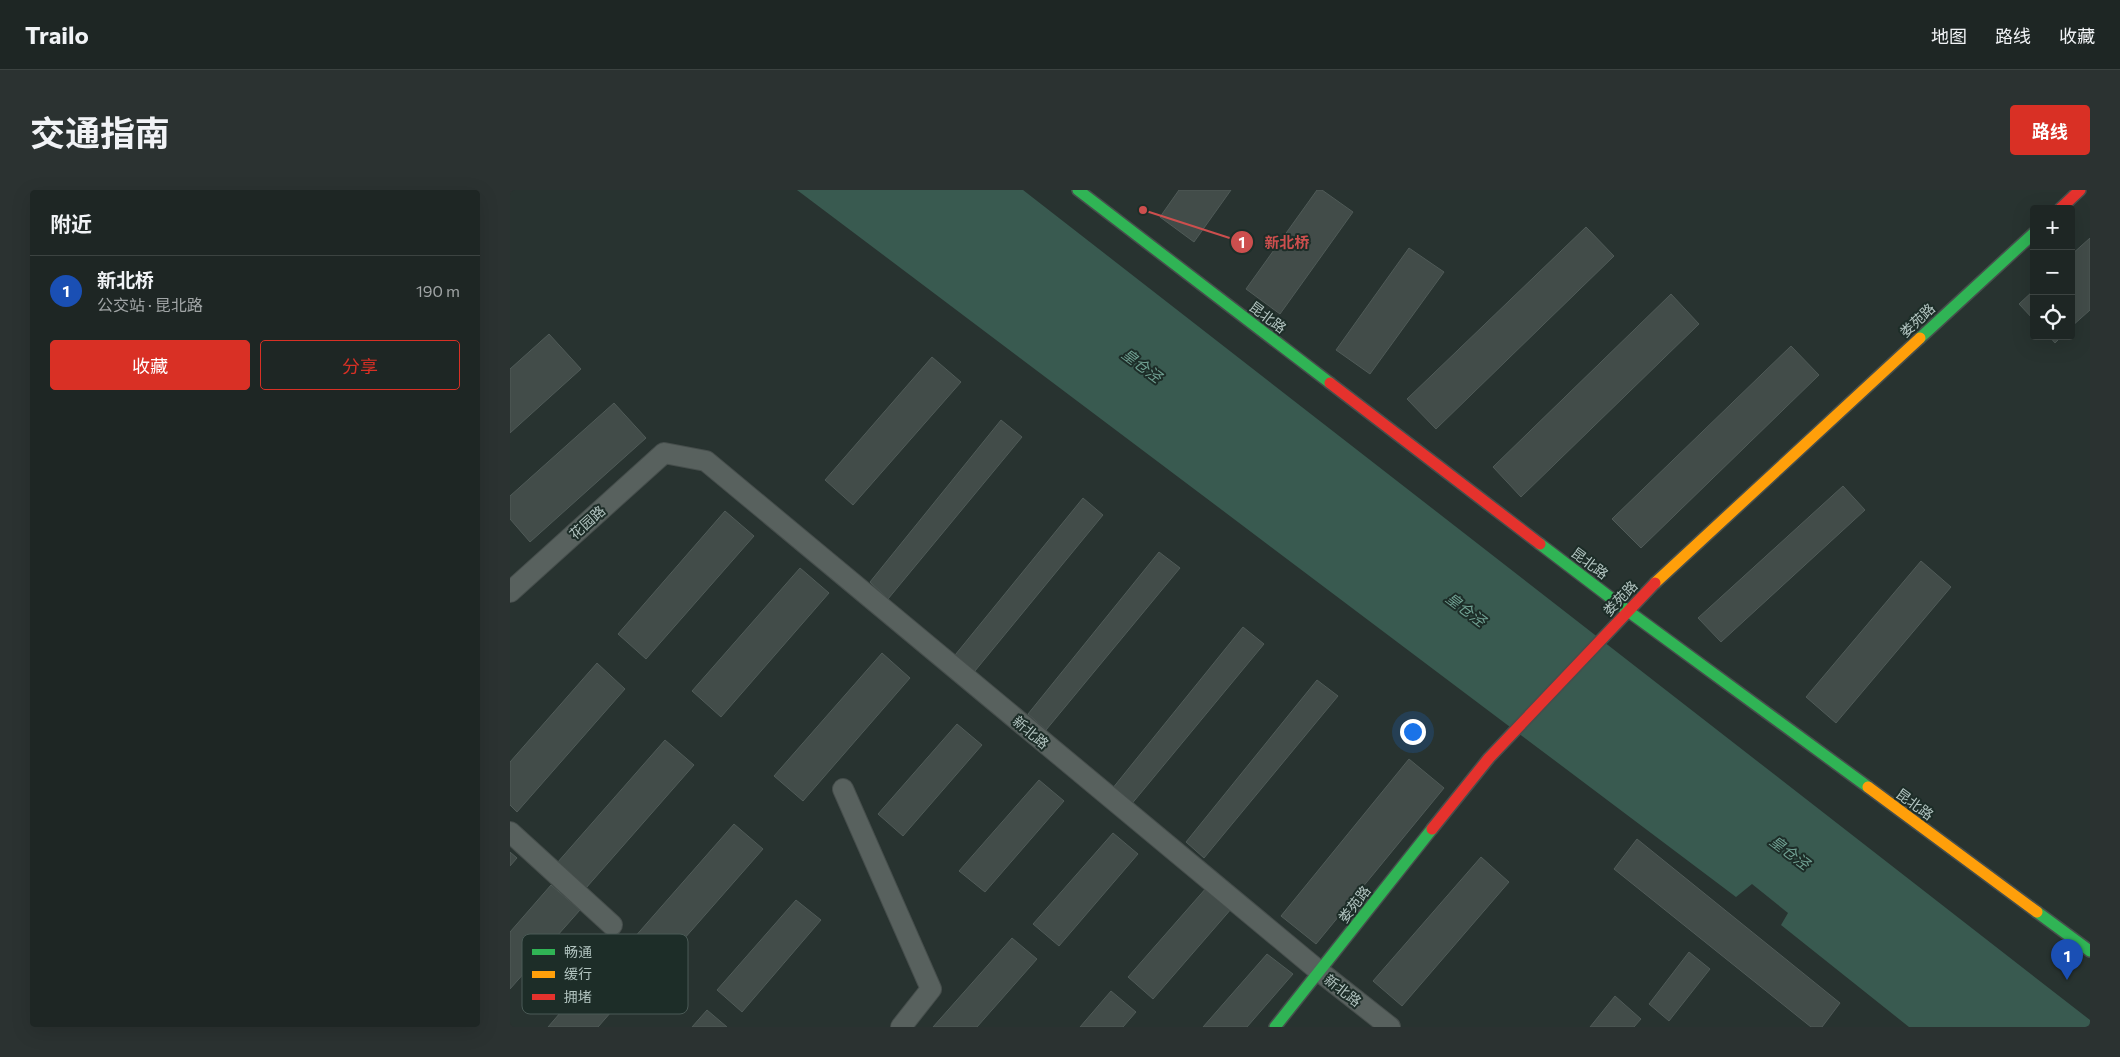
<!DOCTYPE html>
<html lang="zh">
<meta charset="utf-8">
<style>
body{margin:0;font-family:Commissioner,"Noto Sans SC",sans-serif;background:#2b3231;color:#f1f3f6}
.controls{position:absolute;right:15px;top:15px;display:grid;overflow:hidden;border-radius:5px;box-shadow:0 5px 20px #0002}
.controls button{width:45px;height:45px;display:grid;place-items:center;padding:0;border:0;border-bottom:1px solid #3c4341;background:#1e2624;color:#f1f3f6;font:25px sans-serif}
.you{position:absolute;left:902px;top:541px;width:18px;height:18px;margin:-12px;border:4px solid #fff;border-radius:50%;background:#1a73e8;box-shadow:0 0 0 8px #1a73e833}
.badge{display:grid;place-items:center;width:32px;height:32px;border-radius:50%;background:#d93025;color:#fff;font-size:16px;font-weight:700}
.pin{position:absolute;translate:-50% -41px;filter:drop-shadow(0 1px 2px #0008)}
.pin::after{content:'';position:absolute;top:26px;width:18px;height:15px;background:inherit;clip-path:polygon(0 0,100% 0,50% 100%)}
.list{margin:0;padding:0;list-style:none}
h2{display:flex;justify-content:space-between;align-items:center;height:65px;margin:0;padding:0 20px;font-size:21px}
h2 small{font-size:16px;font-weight:400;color:#a1a5a6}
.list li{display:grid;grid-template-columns:32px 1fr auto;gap:15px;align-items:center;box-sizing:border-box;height:70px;padding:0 20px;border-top:1px solid #3c4341}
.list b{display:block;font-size:19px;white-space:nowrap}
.list p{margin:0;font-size:16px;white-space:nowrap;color:#a1a5a6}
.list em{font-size:16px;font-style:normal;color:#a1a5a6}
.actions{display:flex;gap:10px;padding:15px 20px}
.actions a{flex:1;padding:11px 0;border:1px solid #d93025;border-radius:5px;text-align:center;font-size:18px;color:#d93025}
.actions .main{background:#d93025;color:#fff}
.icon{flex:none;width:28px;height:28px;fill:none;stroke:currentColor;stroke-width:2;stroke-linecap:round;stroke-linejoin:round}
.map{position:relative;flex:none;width:1580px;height:837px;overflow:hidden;border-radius:5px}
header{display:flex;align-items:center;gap:30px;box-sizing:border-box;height:70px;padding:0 25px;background:#1e2624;border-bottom:1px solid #3c4341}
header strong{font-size:24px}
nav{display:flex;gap:28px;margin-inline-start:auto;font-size:18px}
.intro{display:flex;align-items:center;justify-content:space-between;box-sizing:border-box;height:120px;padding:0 30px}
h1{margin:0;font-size:35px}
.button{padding:12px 22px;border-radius:5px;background:#d93025;color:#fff;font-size:18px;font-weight:700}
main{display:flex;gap:30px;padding:0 30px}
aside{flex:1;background:#1e2624;border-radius:5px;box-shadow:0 5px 20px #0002}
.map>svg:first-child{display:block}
.water{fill:#395a50}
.building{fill:#424c49;stroke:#505b58}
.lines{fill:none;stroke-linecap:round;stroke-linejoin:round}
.street-casing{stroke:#464e4c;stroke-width:22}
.fast-casing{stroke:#464e4c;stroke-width:14}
.slow-casing{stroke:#464e4c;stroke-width:14}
.jam-casing{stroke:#464e4c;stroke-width:14}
.street{stroke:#58615e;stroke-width:20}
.fast{stroke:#30b455;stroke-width:11}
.slow{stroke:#ff9f0a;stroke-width:11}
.jam{stroke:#e5322d;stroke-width:11}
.labels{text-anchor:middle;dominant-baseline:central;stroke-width:4;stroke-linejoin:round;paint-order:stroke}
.street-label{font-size:14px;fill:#b2c4c0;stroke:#1d2d28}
.water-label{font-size:15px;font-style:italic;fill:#6f9f91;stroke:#1d2d28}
.key{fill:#1d2d28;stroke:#4a5a56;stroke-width:1}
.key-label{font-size:14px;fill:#b2c4c0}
.leader{fill:none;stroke:#cd4f4e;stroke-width:2}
.callout-dot{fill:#cd4f4e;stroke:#1d2d28;stroke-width:2}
.mark-label{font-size:15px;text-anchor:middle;font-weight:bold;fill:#fff}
.callout-label{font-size:15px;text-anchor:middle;font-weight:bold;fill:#cd4f4e;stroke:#1d2d28;stroke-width:4;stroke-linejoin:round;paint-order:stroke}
</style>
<header>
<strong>Trailo</strong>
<nav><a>地图</a><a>路线</a><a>收藏</a></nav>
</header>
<div class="intro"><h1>交通指南</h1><a class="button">路线</a></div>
<main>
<aside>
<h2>附近<small></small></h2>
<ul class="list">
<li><span class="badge" style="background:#1a4fb4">1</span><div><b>新北桥</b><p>公交站 · 昆北路</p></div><em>190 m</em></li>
</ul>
<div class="actions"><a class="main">收藏</a><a>分享</a></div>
</aside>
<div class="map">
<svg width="1580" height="837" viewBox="0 0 1580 837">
<rect width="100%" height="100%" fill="#283330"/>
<!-- water -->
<path class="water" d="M287 0H513L1580 830V837H1399L1271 735 1278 723 1242 694 1226 707Z"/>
<!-- building -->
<path class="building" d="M669 0H721L684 52 650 27Z
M807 0H812L843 22 770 124 736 99Z
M1076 37 1104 66 926 239 897 209Z
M1580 48V120L1561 137V65Z
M899 58 934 82 860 184 826 160Z
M1524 100V130L1509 114Z
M1161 104 1189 134 1011 307 983 277Z
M39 144 71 179 0 243V179Z
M1539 146H1552L1545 153Z
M1281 156 1309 185 1131 358 1102 329Z
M422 167 451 192 343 315 315 290Z
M104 213 136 248 20 352 0 329V306Z
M491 230 512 247 378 409 360 392Z
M1333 296 1355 320 1211 452 1188 428Z
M573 308 593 325 460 487 441 470Z
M215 321 244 346 136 469 108 444Z
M649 362 670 378 536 540 518 524Z
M1411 371 1441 397 1326 533 1296 507Z
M290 378 319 403 211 527 182 501Z
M733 437 754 454 620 616 602 599Z
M372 463 400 488 293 611 264 586Z
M87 473 115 499 7 622 0 615V572Z
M807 490 828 506 694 668 676 652Z
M447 534 472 555 393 646 368 624Z
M155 550 184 575 76 698 47 673Z
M899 569 934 598 806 754 771 726Z
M529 590 554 611 475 702 449 681Z
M224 634 253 659 145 782 116 757Z
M603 643 628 664 549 756 523 734Z
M1127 649 1330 813 1312 837H1301L1104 679Z
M0 662 7 668 0 676Z
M971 667 999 692 892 816 863 791Z
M41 695 70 720 0 799V742Z
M697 697 722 718 643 809 618 787Z
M286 710 311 730 232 822 207 800Z
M502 748 527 769 467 837H423Z
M107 757 136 782 88 837H38Z
M1179 762 1200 779 1159 831 1139 814Z
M757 764 783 784 737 837H693Z
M601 801 626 822 613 837H570Z
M1105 806 1131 829 1124 837H1080Z
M197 820 217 837H182Z"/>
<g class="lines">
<!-- street casing -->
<g class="street-casing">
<path id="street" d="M0 402 154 263 196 271 809 781 880 837
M333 599 421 799 391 837
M0 642 102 735"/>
</g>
<!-- fast casing -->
<g class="fast-casing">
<path id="fast" d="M568 0 820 193
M1410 148 1524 43
M1030 354 1118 421 1358 597
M1527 722 1580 761
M765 837 922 639"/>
</g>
<!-- slow casing -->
<g class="slow-casing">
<path id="slow" d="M1145 393 1410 148
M1358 597 1527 722"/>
</g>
<!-- jam casing -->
<g class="jam-casing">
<path id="jam" d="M1550 19 1570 0
M820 193 1030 354
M922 639 979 568 1145 393"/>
</g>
<!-- street -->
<use href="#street" class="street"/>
<!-- fast -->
<use href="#fast" class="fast"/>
<!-- slow -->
<use href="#slow" class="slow"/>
<!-- jam -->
<use href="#jam" class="jam"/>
</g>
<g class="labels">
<!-- street labels -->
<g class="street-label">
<text transform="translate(758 127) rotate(37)">昆北路</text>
<text transform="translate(1407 130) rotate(-43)">娄苑路</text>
<text transform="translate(77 332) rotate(-42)">花园路</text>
<text transform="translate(1080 373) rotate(37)">昆北路</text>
<text transform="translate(1110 408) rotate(-46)">娄苑路</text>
<text transform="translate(521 542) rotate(40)">新北路</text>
<text transform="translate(1405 614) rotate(36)">昆北路</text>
<text transform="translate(844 714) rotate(-52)">娄苑路</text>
<text transform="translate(833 800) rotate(38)">新北路</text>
</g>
<!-- water labels -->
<g class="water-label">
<text transform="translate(632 175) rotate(37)">皇仓泾</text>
<text transform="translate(956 419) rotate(37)">皇仓泾</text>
<text transform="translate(1280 662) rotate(37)">皇仓泾</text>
</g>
</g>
<!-- legend -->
<rect x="12" y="744" width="166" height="80" rx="8" class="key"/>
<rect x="22" y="759" width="23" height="6" fill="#30b455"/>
<rect x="22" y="781" width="23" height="7" fill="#ff9f0a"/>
<rect x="22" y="804" width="23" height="6" fill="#e5322d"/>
<g class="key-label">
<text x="54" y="767">畅通</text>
<text x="54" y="789">缓行</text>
<text x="54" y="812">拥堵</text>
</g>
<!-- callouts -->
<path class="leader" d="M633 20L732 52"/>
<g class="callout-dot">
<circle cx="633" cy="20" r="5"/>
<circle cx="732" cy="52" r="12"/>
</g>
<g class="mark-label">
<text x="732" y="58">1</text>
</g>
<g class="callout-label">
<text x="777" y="58">新北桥</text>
</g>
</svg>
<div class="controls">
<button>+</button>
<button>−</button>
<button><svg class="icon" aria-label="locate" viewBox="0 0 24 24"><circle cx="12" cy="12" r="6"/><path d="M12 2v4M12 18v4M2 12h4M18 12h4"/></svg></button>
</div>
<div class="you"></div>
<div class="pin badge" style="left:1557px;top:790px;background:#1a4fb4">1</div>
</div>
</main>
